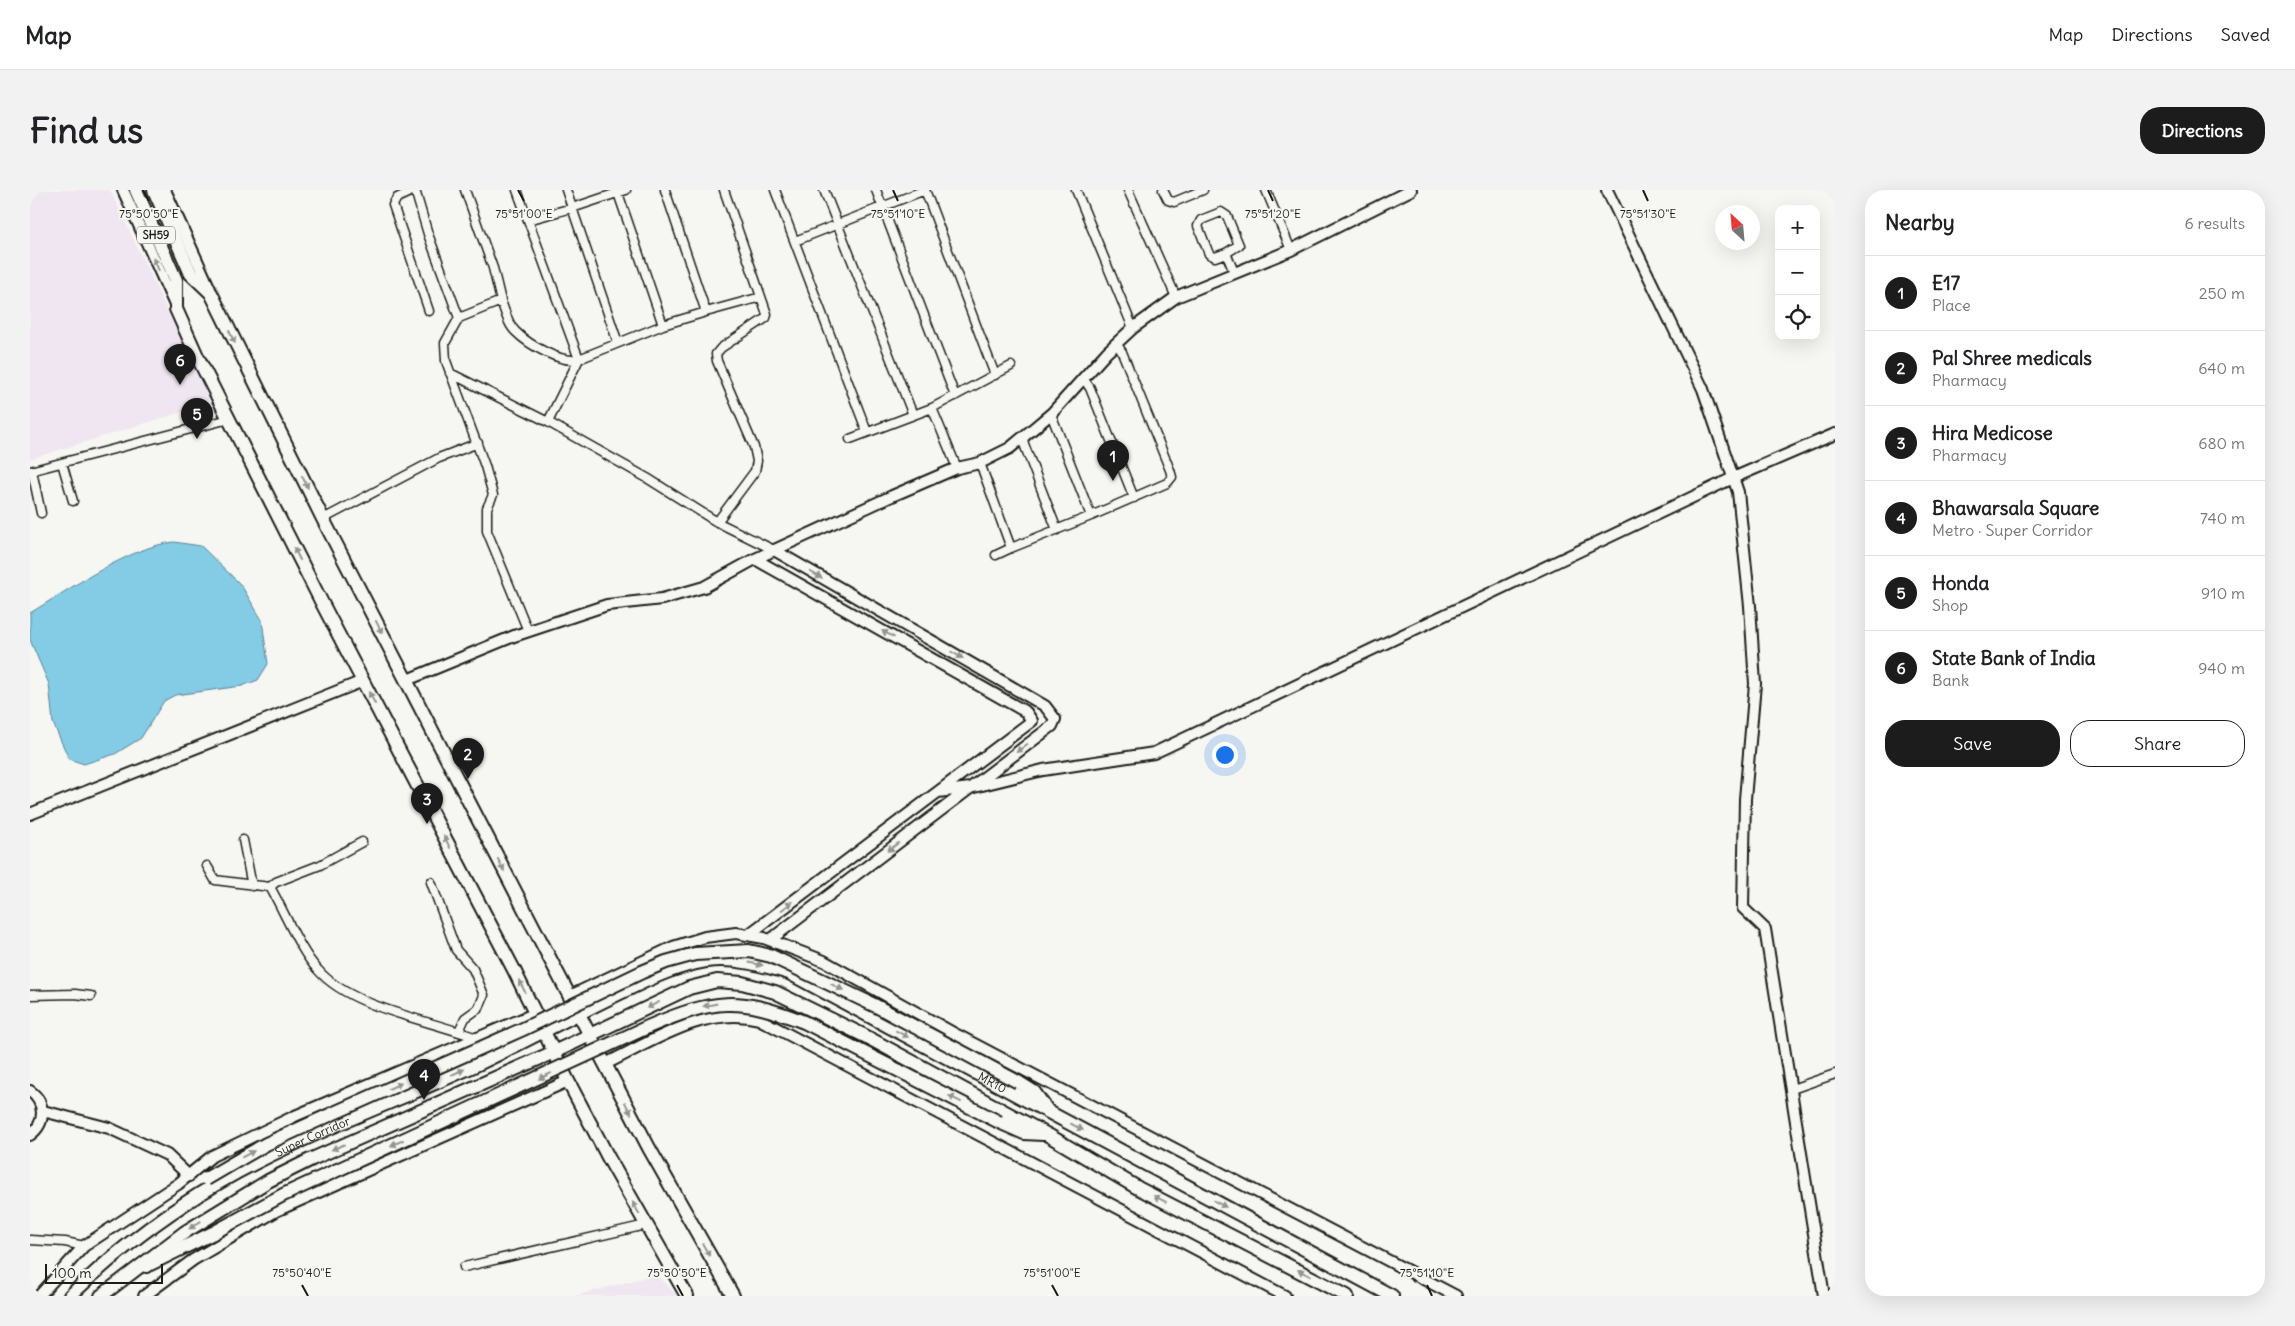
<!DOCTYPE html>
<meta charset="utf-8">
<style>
body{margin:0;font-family:Delius,sans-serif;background:#f2f2f2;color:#202124}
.controls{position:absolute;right:15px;top:15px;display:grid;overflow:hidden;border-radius:10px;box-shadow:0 5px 20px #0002}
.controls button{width:45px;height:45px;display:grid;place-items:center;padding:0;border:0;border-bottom:1px solid #e0e0e0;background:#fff;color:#202124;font:25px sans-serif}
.compass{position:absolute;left:1685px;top:15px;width:45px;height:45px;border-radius:50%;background:#fff;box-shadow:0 5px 20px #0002;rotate:334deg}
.scale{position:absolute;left:15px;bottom:12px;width:118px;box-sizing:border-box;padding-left:5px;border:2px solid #1c1c1c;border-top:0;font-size:14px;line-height:18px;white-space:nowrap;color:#1c1c1c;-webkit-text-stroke:4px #f6f6f2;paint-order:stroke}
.you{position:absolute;left:1194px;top:564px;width:18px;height:18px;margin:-12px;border:4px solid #fff;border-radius:50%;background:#1a73e8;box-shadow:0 0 0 8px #1a73e833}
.badge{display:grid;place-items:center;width:32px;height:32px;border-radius:50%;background:#1c1c1c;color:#fff;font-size:16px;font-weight:700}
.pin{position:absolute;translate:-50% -41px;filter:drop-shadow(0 1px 2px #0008)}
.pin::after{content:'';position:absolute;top:26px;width:18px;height:15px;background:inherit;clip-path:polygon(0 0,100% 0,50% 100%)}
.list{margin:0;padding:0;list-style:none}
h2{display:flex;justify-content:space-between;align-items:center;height:65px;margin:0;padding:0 20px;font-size:21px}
h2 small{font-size:16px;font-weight:400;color:#757577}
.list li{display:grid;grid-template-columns:32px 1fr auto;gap:15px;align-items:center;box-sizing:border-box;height:75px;padding:0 20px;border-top:1px solid #e0e0e0}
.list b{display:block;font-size:19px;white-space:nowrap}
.list p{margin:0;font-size:16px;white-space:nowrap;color:#757577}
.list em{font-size:16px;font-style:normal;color:#757577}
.actions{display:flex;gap:10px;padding:15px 20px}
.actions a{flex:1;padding:11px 0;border:1px solid #1c1c1c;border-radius:20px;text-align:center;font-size:18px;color:#1c1c1c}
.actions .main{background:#1c1c1c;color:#fff}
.icon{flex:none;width:28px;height:28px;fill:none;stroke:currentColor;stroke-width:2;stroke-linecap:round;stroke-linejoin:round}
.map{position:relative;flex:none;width:1805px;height:1106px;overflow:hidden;border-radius:20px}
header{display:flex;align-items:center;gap:30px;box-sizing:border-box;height:70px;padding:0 25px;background:#fff;border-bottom:1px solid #e0e0e0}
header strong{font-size:24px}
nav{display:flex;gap:28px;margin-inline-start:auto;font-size:18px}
.intro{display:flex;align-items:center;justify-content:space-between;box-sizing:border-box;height:120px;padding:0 30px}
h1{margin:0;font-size:35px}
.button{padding:12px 22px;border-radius:20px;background:#1c1c1c;color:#fff;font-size:18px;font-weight:700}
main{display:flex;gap:30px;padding:0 30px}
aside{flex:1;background:#fff;border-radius:20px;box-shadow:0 5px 20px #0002}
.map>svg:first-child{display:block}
.built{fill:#efe6f1}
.water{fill:#84cbe5;stroke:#5a8595}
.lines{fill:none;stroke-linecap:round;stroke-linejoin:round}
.minor-casing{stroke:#1c1c1c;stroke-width:11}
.tertiary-casing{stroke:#1c1c1c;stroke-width:14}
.primary-casing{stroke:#1c1c1c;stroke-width:16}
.minor{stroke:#f6f6f2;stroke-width:8}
.tertiary{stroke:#f6f6f2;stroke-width:10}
.primary{stroke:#f6f6f2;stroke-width:12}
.primary-bridge-casing{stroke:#1c1c1c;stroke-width:16;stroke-linecap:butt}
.primary-bridge{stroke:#f6f6f2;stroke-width:12}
.oneway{fill:#949492}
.ticks{fill:none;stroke:#1c1c1c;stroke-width:2}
.labels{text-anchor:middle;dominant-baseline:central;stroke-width:4;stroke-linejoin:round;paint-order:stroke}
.shield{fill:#f6f6f2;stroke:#5d5d5c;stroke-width:1}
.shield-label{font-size:11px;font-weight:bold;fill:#1c1c1c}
.street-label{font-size:12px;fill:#1c1c1c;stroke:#f6f6f2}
.ticks-label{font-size:12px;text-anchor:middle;fill:#1c1c1c;stroke:#f6f6f2;stroke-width:4;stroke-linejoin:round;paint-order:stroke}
</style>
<header>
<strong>Map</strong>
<nav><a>Map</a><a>Directions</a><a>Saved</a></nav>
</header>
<div class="intro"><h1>Find us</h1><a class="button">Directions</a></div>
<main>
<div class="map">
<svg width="1805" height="1106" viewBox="0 0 1805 1106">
<rect width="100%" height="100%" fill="#f6f6f2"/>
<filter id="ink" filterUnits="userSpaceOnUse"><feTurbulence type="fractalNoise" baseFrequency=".02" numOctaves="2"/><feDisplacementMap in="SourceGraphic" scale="10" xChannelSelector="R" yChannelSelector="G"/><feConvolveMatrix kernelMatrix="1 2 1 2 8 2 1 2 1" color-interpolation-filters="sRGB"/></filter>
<g filter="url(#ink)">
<!-- built -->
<path class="built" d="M0 0H80L181 213 0 269Z
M627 1084 647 1106H545Z"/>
<!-- water -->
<path class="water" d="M144 352 171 356 211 395 232 430 238 474 228 490 212 496 145 505 134 511 111 548 85 564 54 574 39 569 23 533 19 494 0 450V423C38 400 101 356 144 352Z"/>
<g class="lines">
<!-- minor casing -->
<g class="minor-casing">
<path id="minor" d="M384 0 367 8 363 15 399 121
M385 0 398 44 429 128
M435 0 463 78 471 111 429 128 415 153 416 171 455 276 463 305 457 318V341L498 441
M487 0 549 169 633 135 676 122 635 0
M536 0 588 153
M587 0 633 135
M745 0 837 242
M794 0 883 225
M846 0 925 206
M895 0 965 185
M1046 0 1103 138
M1098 0 1146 107
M1133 0 1138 10 1144 12 1173 0
M1236 0 1261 60
M498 30 542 18 596 0
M765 51 895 0
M1196 63 1209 55 1197 26 1191 22 1171 30 1168 36 1179 64 1185 67 1196 63 1204 82
M471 111C475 121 478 135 486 142 499 155 532 174 549 169
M676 122 731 107
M420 183 518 232 617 288 687 332 744 360
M1053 188 1060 198 1104 308
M902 218 927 278
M1021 224 1061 326 1137 293 1142 287 1140 280 1092 162 1086 153
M518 232 549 169
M993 248 994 254 1027 340
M820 249 902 218 981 176
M32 273 43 311
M950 273 981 358 1061 326
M0 281 199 229
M2 281 11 323
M293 329 409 268 448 253
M687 332 725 281 727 271 724 257 687 171 686 164 691 158 736 128 737 124 694 0
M966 365 981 358
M213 650 222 696
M177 676 185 690 240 697C254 721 270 761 288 780 322 819 402 830 449 849
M401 692 426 760 443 779 454 805 449 818 435 828 429 841
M240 697 246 692 290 675 332 652
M0 805 45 804 61 806
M1762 899 1805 884
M0 1050 35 1052 54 1056
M434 1077 616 1035"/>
</g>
<!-- tertiary casing -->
<g class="tertiary-casing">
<path id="tertiary" d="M93 0 145 115
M135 0 180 99
M1577 0 1673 199 1708 302 1720 416 1725 494 1715 609 1713 718 1735 739 1794 1106
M377 490 484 446 577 415 632 409 674 397 725 369 862 306 927 278 950 273 980 258 1022 223 1077 162 1103 138 1146 107 1261 60 1381 0
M908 602 940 598 1013 580 1124 563 1703 288 1805 244
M0 624 333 491
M718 745 1002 531 996 522 725 369
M740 750 1022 536 1025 529 1015 516 744 360
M540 806 643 757 675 747 706 743 734 748 794 771 927 845 1426 1106
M575 874C622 852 675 815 729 829L1255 1106
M0 901C16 913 16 933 0 945
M13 921 79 938 137 965 159 986
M9 1106 54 1056 148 994 182 966 265 926 506 823
M114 1106 163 1070 246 1021 538 891"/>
</g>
<!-- primary casing -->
<g class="primary-casing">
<g id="primary">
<path d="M106 0 146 90V119L167 166 293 415 484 780 538 891 579 969 657 1106"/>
<path d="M124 0 161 84 181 103 293 329 518 765 619 958 703 1106"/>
<path d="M988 892 1004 902 1017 920"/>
<path d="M969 932 994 943 1013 944"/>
<path d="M116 1076 183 1043"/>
<path id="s1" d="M40 1106C84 1063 135 1024 188 993 271 945 364 913 450 873 498 850 544 825 592 802 620 789 645 776 676 771 704 767 732 775 759 783L1362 1106"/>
<path d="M71 1106 155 1042 238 991 282 969 524 862 659 798 687 791 712 793 745 802 835 846 1018 945 1108 998 1317 1106"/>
</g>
</g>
<!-- minor -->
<use href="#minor" class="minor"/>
<!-- tertiary -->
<use href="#tertiary" class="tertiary"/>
<!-- primary -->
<use href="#primary" class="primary"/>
<!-- primary-bridge casing -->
<g class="primary-bridge-casing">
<path id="primary-bridge" d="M176 989 236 954 304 923 491 840 612 782 636 772 665 764 719 761 741 766 846 816 988 892
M183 1043 253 1005 620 836C684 809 708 806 774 832L969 932"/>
</g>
<!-- primary-bridge -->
<use href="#primary-bridge" class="primary-bridge"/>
</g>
<!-- one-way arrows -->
<defs><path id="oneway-solid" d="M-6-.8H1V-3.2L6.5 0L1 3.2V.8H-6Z" transform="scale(1.25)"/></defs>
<g class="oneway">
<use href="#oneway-solid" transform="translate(126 74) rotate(-114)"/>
<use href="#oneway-solid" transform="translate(202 147) rotate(65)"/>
<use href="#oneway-solid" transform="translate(275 292) rotate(63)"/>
<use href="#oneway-solid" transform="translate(267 364) rotate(-117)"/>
<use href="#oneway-solid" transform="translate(786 385) rotate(30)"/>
<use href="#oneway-solid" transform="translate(349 437) rotate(63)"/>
<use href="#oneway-solid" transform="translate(858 444) rotate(-151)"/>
<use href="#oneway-solid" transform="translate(927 465) rotate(30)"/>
<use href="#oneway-solid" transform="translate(342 508) rotate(-118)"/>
<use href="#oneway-solid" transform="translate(992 558) rotate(143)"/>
<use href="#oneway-solid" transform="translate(417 652) rotate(-118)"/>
<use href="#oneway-solid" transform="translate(863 657) rotate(143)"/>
<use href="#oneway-solid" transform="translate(471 675) rotate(63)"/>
<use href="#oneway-solid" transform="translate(757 716) rotate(-37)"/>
<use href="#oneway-solid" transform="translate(726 774) rotate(11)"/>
<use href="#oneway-solid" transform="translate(492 796) rotate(-117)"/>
<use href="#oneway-solid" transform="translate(807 797) rotate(26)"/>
<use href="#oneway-solid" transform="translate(623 815) rotate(154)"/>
<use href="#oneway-solid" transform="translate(680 815) rotate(169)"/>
<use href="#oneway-solid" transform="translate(872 844) rotate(28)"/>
<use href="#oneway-solid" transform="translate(428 882) rotate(-24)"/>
<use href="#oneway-solid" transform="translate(515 886) rotate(155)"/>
<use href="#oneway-solid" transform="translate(365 896) rotate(-24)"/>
<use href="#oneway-solid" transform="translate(925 909) rotate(-153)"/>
<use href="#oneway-solid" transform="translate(598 918) rotate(62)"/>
<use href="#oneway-solid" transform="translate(1047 937) rotate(28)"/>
<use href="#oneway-solid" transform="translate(367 953) rotate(156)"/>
<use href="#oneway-solid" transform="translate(308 957) rotate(157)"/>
<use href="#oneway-solid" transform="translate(218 964) rotate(-28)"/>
<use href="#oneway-solid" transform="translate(1130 1009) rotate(-153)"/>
<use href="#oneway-solid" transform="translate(1190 1014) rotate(28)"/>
<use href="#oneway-solid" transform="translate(606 1018) rotate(-119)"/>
<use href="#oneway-solid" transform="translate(165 1035) rotate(147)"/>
<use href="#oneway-solid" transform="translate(676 1060) rotate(60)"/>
<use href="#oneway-solid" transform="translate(1274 1083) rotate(-153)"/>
</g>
</g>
<!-- ticks -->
<path class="ticks" d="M113 0 119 11M488 0 494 11M863 0 868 11M1238 0 1243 11M1613 0 1618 11M272 1095 278 1106M647 1095 653 1106M1022 1095 1028 1106M1397 1095 1402 1106"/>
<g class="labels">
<!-- shield labels -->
<rect class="shield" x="107" y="36.5" width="38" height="17" rx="4"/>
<g class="shield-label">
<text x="126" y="45">SH59</text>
</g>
<!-- street labels -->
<g class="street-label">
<text stroke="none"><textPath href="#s1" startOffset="1039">MR10</textPath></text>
<text stroke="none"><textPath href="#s1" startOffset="292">Super Corridor</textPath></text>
</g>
</g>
<g class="ticks-label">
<text x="119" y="28">75°50'50"E</text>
<text x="494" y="28">75°51'00"E</text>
<text x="868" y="28">75°51'10"E</text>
<text x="1243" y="28">75°51'20"E</text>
<text x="1618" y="28">75°51'30"E</text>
<text x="272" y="1087">75°50'40"E</text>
<text x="647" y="1087">75°50'50"E</text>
<text x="1022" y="1087">75°51'00"E</text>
<text x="1397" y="1087">75°51'10"E</text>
</g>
</svg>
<div class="controls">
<button>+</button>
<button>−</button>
<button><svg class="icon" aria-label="locate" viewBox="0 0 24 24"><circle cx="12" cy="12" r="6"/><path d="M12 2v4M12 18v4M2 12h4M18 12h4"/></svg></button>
</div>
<svg class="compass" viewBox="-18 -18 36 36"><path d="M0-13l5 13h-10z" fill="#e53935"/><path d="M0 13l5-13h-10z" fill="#757577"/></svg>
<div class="scale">100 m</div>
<div class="you"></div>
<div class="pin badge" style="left:1083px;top:291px">1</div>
<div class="pin badge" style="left:438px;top:589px">2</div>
<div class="pin badge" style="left:397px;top:634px">3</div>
<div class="pin badge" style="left:394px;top:910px">4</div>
<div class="pin badge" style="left:167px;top:249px">5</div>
<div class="pin badge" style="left:150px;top:195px">6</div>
</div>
<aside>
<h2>Nearby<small>6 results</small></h2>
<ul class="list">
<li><span class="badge">1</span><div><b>E17</b><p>Place</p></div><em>250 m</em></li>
<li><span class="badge">2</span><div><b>Pal Shree medicals</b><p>Pharmacy</p></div><em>640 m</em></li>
<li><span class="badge">3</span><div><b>Hira Medicose</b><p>Pharmacy</p></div><em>680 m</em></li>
<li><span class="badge">4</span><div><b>Bhawarsala Square</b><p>Metro · Super Corridor</p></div><em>740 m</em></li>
<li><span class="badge">5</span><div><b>Honda</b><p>Shop</p></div><em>910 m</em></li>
<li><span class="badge">6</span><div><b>State Bank of India</b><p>Bank</p></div><em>940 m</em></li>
</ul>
<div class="actions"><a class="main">Save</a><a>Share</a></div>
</aside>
</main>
